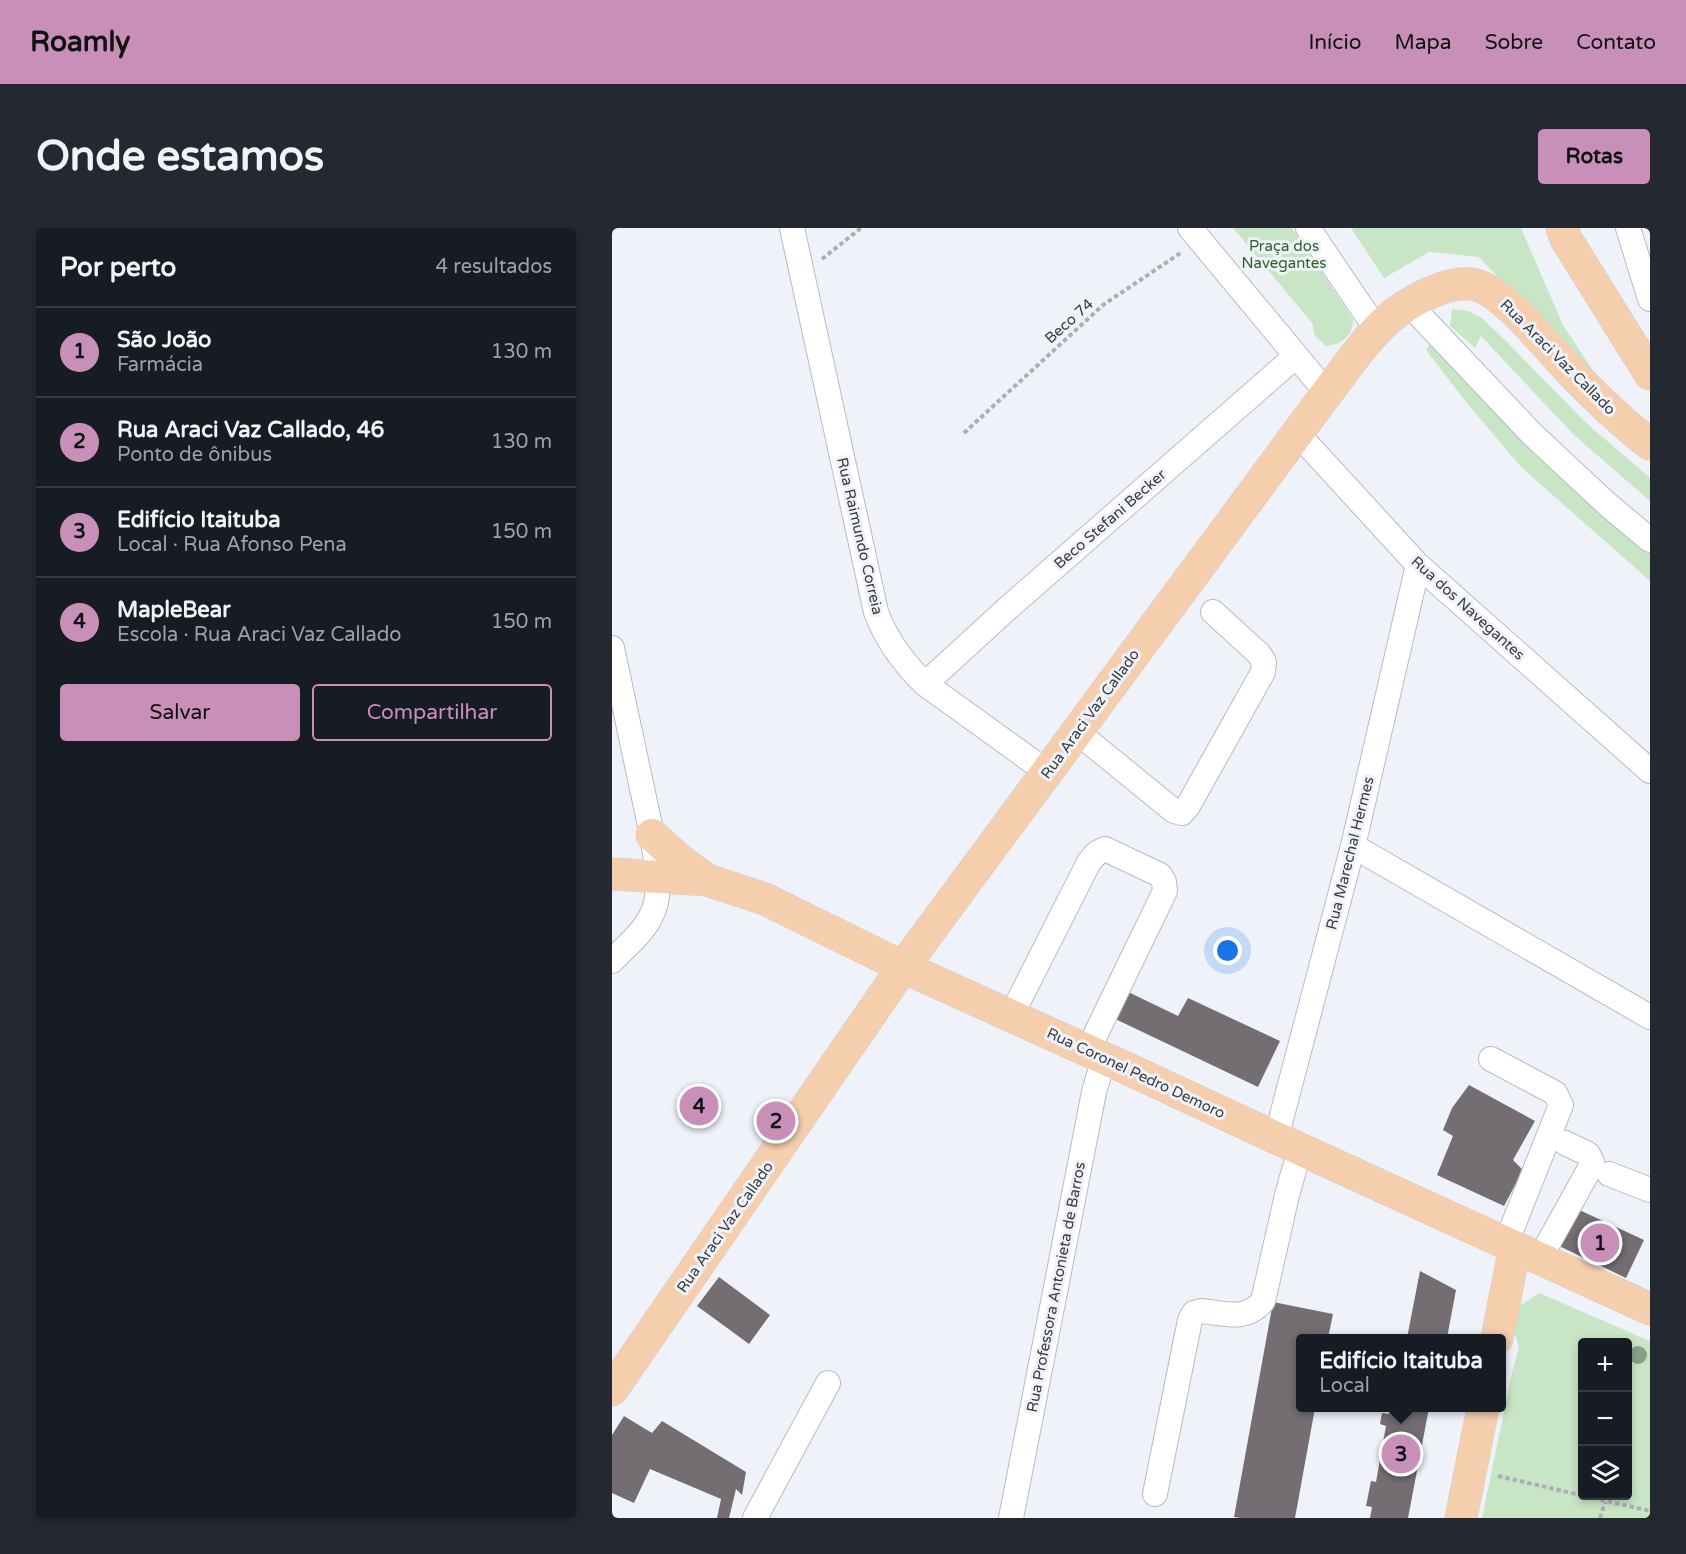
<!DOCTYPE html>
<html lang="pt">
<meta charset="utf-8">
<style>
body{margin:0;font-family:"Varela Round",sans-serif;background:#242831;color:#f1f3f6}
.controls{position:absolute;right:18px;bottom:18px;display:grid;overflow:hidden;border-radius:6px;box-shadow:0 3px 9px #0003}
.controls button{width:54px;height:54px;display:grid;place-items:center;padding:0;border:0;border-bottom:2px solid #363941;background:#171b24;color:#f1f3f6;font:30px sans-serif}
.you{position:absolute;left:616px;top:723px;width:21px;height:21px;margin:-15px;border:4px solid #fff;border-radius:50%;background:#1a73e8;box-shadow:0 0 0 9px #1a73e833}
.badge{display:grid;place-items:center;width:39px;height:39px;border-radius:50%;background:#c890b9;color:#111;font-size:20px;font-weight:700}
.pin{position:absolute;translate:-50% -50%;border:3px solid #fff;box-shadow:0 2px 6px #0006}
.popup{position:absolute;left:684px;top:1106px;width:210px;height:78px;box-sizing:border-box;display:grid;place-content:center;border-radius:6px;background:#171b24;filter:drop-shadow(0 2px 4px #0005);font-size:20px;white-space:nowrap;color:#9ea1a6}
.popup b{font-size:22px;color:#f1f3f6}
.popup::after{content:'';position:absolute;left:50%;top:100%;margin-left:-12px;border:12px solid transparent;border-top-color:#171b24}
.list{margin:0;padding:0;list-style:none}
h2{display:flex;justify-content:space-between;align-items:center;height:78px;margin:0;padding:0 24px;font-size:26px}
h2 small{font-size:20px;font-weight:400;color:#9ea1a6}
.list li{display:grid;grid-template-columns:39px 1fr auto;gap:18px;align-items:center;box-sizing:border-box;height:90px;padding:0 24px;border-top:2px solid #363941}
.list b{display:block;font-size:22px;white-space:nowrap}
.list p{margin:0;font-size:20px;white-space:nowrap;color:#9ea1a6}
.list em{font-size:20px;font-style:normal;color:#9ea1a6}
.actions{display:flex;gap:12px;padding:18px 24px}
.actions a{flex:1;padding:14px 0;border:2px solid #c890b9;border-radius:6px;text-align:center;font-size:21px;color:#c890b9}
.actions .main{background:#c890b9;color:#111}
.icon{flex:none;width:33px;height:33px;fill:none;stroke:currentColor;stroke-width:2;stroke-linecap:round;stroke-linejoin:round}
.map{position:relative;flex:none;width:1038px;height:1290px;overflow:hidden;border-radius:6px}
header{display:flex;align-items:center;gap:36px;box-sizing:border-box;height:84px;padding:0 30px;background:#c890b9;color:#111}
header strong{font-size:28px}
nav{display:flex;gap:33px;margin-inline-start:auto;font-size:21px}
.intro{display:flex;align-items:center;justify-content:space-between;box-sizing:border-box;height:144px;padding:0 36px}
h1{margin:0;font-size:42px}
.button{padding:15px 27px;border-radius:6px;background:#c890b9;color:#111;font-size:21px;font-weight:700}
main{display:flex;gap:36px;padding:0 36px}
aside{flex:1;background:#171b24;border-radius:6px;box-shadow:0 3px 9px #0003}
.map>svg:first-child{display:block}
.green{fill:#c8e5c5;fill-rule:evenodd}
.building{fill:#746e72}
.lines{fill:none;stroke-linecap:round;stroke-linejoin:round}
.minor-casing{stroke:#b8bbc1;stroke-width:26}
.major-casing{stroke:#d0d0d1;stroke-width:33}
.path{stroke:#acafb4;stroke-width:4;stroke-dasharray:4.5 3;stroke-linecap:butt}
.minor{stroke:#fff;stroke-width:24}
.major{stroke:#f5ceae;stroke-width:32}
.tree{fill:#85a288}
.labels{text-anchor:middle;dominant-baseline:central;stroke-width:6;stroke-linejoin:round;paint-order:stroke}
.park-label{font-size:15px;fill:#2e5f2b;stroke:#eff3f9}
.street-label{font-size:15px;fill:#3b3c3f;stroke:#eff3f9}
</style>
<header>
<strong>Roamly</strong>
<nav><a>Início</a><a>Mapa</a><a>Sobre</a><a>Contato</a></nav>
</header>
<div class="intro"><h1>Onde estamos</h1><a class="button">Rotas</a></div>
<main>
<aside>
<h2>Por perto<small>4 resultados</small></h2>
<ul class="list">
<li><span class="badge">1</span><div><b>São João</b><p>Farmácia</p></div><em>130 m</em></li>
<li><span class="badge">2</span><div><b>Rua Araci Vaz Callado, 46</b><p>Ponto de ônibus</p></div><em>130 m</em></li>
<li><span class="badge">3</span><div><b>Edifício Itaituba</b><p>Local · Rua Afonso Pena</p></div><em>150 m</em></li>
<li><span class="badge">4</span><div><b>MapleBear</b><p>Escola · Rua Araci Vaz Callado</p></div><em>150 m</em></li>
</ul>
<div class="actions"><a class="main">Salvar</a><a>Compartilhar</a></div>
</aside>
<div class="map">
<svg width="1038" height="1290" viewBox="0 0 1038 1290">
<rect width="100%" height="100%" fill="#eff3f9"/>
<!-- green -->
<path class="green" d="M621 0H680L741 91C741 109 730 116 714 118L703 108 700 95Z
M739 0H909L951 97 1001 173 958 119 899 63 867 29 817 24 772 50Z
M840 81 856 83 871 91 894 113 972 193 1038 250V273L961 206 869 108 863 120 838 98Z
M824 116 1038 323V353L909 239 858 179 814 122 817 117Z
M927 1065 1038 1113V1290H870L900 1145 907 1119 900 1097 903 1081ZM970 1114H1016V1268H970Z"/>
<!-- building -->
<path class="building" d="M510 761 566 788 576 770 668 813 646 859 497 788Z
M857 857 923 893 901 932 911 942 892 978 825 947 841 908 831 902 840 880Z
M963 980 1032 1012 1014 1050 945 1017Z
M808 1043 844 1062 835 1110H795Z
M107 1049 158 1087 137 1116 85 1078Z
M661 1074 721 1086 716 1110H688V1180H703L683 1290H629L622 1289Z
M779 1180H817L796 1290H758L760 1279 754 1278 759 1253 764 1254 774 1198 768 1196 770 1185 777 1186Z
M12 1188 40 1205 50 1193 134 1244 130 1267 124 1261 117 1290H105L109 1271 38 1241 22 1275 0 1265V1207Z"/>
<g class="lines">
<!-- minor casing -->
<g class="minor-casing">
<path id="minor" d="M180 0 264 384C275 413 291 435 313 456L435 544
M578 0 715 165
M696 0 765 102
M1016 0 1038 71
M797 76 920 206 995 276 1038 312
M685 205 806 337 1038 543
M0 420 40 607C44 633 52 666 38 690 30 706 12 720 0 733
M313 456 396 380 684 128
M465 504 562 583 570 585 576 578 651 444 652 434 647 426 601 384
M741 618 1038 789
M399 788 477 634 485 625 493 621 548 647 552 654 553 663 476 822
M879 831 943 865 949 877 894 1015
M661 909 668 895 741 618 806 337
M997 946 1038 962
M928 1030 977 942 980 934 976 926 953 915
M543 1266 578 1092 582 1085 589 1083C614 1085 633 1094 651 1073L675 967 688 921
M143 1290 216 1155
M399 1290 482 864 492 830"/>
</g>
<!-- major casing -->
<g class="major-casing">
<path id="major" d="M950 0 954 11 1038 146
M40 607 70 634 95 652
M0 646 95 652 153 671 291 739 514 840 688 921 1038 1081
M885 1110 903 1019
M0 1162 291 739 715 165C734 140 753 112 776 91 795 75 832 53 859 56 889 58 941 126 963 148 987 172 1011 196 1038 216
M849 1290 871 1180"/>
</g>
<!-- path -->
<path class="path" d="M210 31 249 0
M352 205 491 77 570 24
M886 1248 1038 1283
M988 1290 993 1274"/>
<!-- minor -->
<use href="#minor" class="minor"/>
<!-- major -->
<use href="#major" class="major"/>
</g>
<!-- trees -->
<circle class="tree" cx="1026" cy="1127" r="9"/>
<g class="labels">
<!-- park labels -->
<g class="park-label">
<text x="672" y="18">Praça dos<tspan x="672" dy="17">Navegantes</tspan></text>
</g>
<!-- street labels -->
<g class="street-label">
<text transform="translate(457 93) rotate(-42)">Beco 74</text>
<text transform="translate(946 129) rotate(45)">Rua Araci Vaz Callado</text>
<text transform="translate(498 291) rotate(-41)">Beco Stefani Becker</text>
<text transform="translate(248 308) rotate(77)">Rua Raimundo Correia</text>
<text transform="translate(856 380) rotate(42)">Rua dos Navegantes</text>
<text transform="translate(478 486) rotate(-54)">Rua Araci Vaz Callado</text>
<text transform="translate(738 625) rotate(-76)">Rua Marechal Hermes</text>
<text transform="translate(524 845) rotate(25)">Rua Coronel Pedro Demoro</text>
<text transform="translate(113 999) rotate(-55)">Rua Araci Vaz Callado</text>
<text transform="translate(444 1059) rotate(-79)">Rua Professora Antonieta de Barros</text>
</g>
</g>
</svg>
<div class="controls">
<button>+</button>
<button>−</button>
<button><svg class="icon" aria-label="layers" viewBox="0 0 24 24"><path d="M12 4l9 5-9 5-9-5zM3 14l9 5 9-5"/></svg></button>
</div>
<div class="you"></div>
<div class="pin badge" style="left:988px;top:1015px">1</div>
<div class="pin badge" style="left:164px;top:893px">2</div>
<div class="pin badge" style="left:789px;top:1226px">3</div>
<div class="popup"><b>Edifício Itaituba</b>Local</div>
<div class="pin badge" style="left:87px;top:878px">4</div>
</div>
</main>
